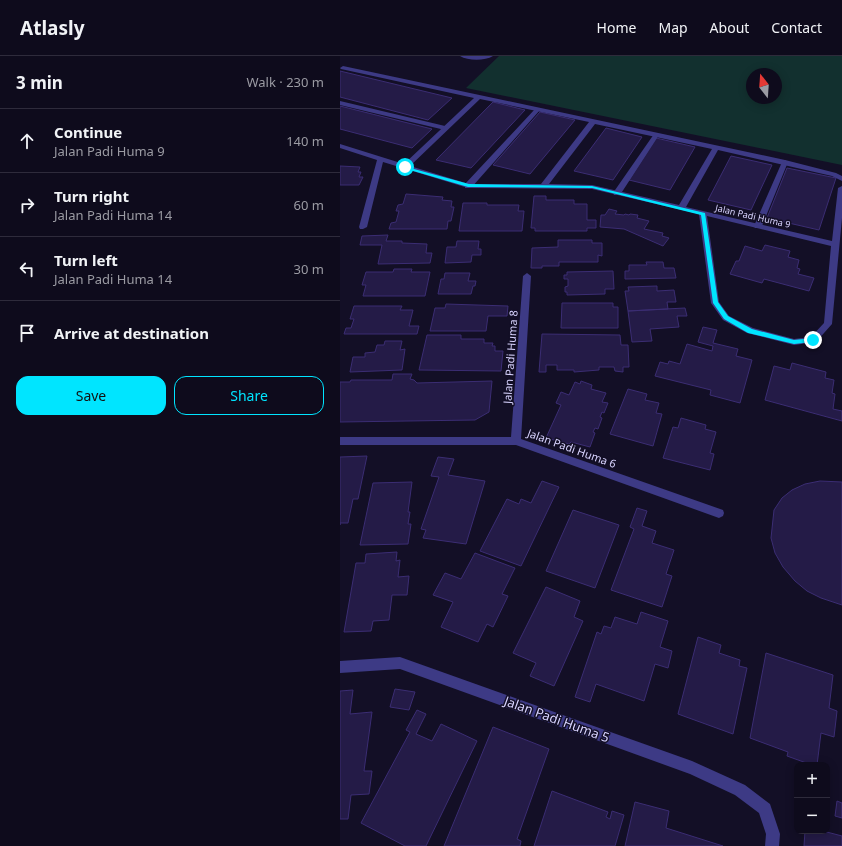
<!DOCTYPE html>
<meta charset="utf-8">
<style>
body{margin:0;font-family:"Noto Sans",sans-serif;background:#1c1929;color:#f1f3f6}
.controls{position:absolute;right:12px;bottom:12px;display:grid;overflow:hidden;border-radius:8px;box-shadow:0 2px 10px #0003}
.controls button{width:36px;height:36px;display:grid;place-items:center;padding:0;border:0;border-bottom:1px solid #2e2b3b;background:#0e0b1c;color:#f1f3f6;font:20px sans-serif}
.compass{position:absolute;left:406px;top:12px;width:36px;height:36px;border-radius:50%;background:#0e0b1c;box-shadow:0 2px 10px #0003;rotate:343deg}
.stop{position:absolute;width:12px;height:12px;margin:-9px;border:3px solid #00e5ff;border-radius:50%;background:#fff}
.stop.end{background:#00e5ff;border-color:#fff;box-shadow:0 1px 4px #0008}
.list{margin:0;padding:0;list-style:none}
h2{display:flex;justify-content:space-between;align-items:center;height:52px;margin:0;padding:0 16px;font-size:17px}
h2 small{font-size:13px;font-weight:400;color:#9b9ba3}
.list li{display:grid;grid-template-columns:26px 1fr auto;gap:12px;align-items:center;box-sizing:border-box;height:64px;padding:0 16px;border-top:1px solid #2e2b3b}
.list b{display:block;font-size:15px;white-space:nowrap}
.list p{margin:0;font-size:13px;white-space:nowrap;color:#9b9ba3}
.list em{font-size:13px;font-style:normal;color:#9b9ba3}
.actions{display:flex;gap:8px;padding:12px 16px}
.actions a{flex:1;padding:9px 0;border:1px solid #00e5ff;border-radius:12px;text-align:center;font-size:14px;color:#00e5ff}
.actions .main{background:#00e5ff;color:#111}
.icon{flex:none;width:22px;height:22px;fill:none;stroke:currentColor;stroke-width:2;stroke-linecap:round;stroke-linejoin:round}
.map{position:relative;flex:none;width:502px;height:790px;overflow:hidden}
header{display:flex;align-items:center;gap:24px;box-sizing:border-box;height:56px;padding:0 20px;background:#0e0b1c;border-bottom:1px solid #2e2b3b}
header strong{font-size:19px}
nav{display:flex;gap:22px;margin-inline-start:auto;font-size:14px}
main{display:flex}
aside{flex:1;background:#0e0b1c}
.map>svg:first-child{display:block}
.green{fill:#12302f;fill-rule:evenodd}
.building{fill:#241b47;stroke:#3b2d73}
.lines{fill:none;stroke-linecap:round;stroke-linejoin:round}
.lane{fill:#3d3a85;fill-rule:evenodd}
.street{fill:#3d3a85;fill-rule:evenodd}
.route{fill:#00e5ff}
.labels{text-anchor:middle;dominant-baseline:central;stroke-width:3;stroke-linejoin:round;paint-order:stroke}
.far-street-label{font-size:9px;fill:#d9d4ff;stroke:#130f26}
.street-label{font-size:11px;fill:#d9d4ff;stroke:#130f26}
.near-street-label{font-size:13px;fill:#d9d4ff;stroke:#130f26}
</style>
<header>
<strong>Atlasly</strong>
<nav><a>Home</a><a>Map</a><a>About</a><a>Contact</a></nav>
</header>
<main>
<aside>
<h2>3 min<small>Walk · 230 m</small></h2>
<ul class="list">
<li><svg class="icon" aria-label="ahead" viewBox="0 0 24 24"><path d="M12 20V5M6 11l6-6 6 6"/></svg><div><b>Continue</b><p>Jalan Padi Huma 9</p></div><em>140 m</em></li>
<li><svg class="icon" aria-label="right" viewBox="0 0 24 24"><path d="M7 20v-9h11M14 6l5 5-5 5"/></svg><div><b>Turn right</b><p>Jalan Padi Huma 14</p></div><em>60 m</em></li>
<li><svg class="icon" aria-label="left" viewBox="0 0 24 24"><path d="M17 20v-9H6M10 6l-5 5 5 5"/></svg><div><b>Turn left</b><p>Jalan Padi Huma 14</p></div><em>30 m</em></li>
<li><svg class="icon" aria-label="arrive" viewBox="0 0 24 24"><path d="M6 21V4h12l-3 4 3 4H6"/></svg><div><b>Arrive at destination</b></div></li>
</ul>
<div class="actions"><a class="main">Save</a><a>Share</a></div>
</aside>
<div class="map">
<svg width="502" height="790" viewBox="0 0 502 790">
<rect width="100%" height="100%" fill="#130f26"/>
<!-- green -->
<path class="green" d="M159 0H502V109L126 32ZM412 18H436V42H412Z"/>
<!-- building -->
<path class="building" d="M0 15 112 42 88 64 0 41Z
M153 46 185 54 131 112 96 104Z
M0 50 92 73 72 92 0 73Z
M200 56 235 64 190 118 153 109Z
M266 72 302 81 273 124 234 115Z
M316 82 355 91 330 134 289 124Z
M391 100 432 109 411 154 368 144Z
M0 110 20 111 18 116H21L19 121H23L19 129H0Z
M447 112 496 122 479 174 427 162Z
M66 138 103 141 102 144 112 145 111 151H114L111 165H108L107 173H49L51 167 56 166 59 155H56L58 149 63 148Z
M194 140H206V144H234V148H247V164H256V172H247V175H195V172H191Z
M123 147H147V149H179L178 155H184L182 175H119Z
M269 153 277 155 275 158 284 159 285 158 289 159 290 158 298 159 297 162 309 165 304 173 323 177 322 180 329 182 323 190 284 173 260 171 261 159H265Z
M48 179 46 185H62V187L87 188 86 197H92L90 207 38 208 42 189H20L22 180Z
M218 184H252V187H262V200L258 199V206H219V210H202V212H191L192 192 218 191Z
M117 185H139L138 193H141V199H132L131 206 105 207 107 191H116Z
M425 189 450 195 448 201 459 204 457 212 460 213 458 218 474 222 469 235 424 223 422 227 390 218 396 205H399L405 190 422 195Z
M306 206H323L324 212H334L336 222 285 223V215H289V209H307Z
M54 213H72L71 216H90L85 240H23L26 229H22L26 216H53Z
M273 215 274 233H265V238L227 239V236H225V231L228 230V223H224V219H227V216Z
M105 217H130L128 225H136L135 230H133L131 238H98L101 223H104Z
M317 230V235L334 234 336 246H327L328 253 288 255 285 235H289L288 231Z
M222 247H273V251H278V272H221Z
M106 248 168 250 167 260H148L146 275H90L95 252H105Z
M14 250H62L60 254H73L69 270H79L77 278H4L6 272H11L14 263H10Z
M345 252 347 260H337L339 271 310 273 312 285 292 286 288 255Z
M363 271 377 274 373 287 398 293 396 300 412 304 400 347 370 339 371 334 315 320 320 306 328 308 329 305 340 308 347 288 372 295 373 290 358 286Z
M202 278 280 279 281 289H288L289 311H283V316L275 315 274 311H259V314L234 316V314H217V309H206V316H199Z
M87 279H121V283H144V287H153L152 290H155V295H163L161 315 79 314Z
M45 285H62L60 294 65 293 62 314 10 316 13 301H25V297L35 296 37 289H44Z
M452 307 486 316 485 322 494 324 492 337 495 338 493 353 502 355V365L425 344 434 310 450 314Z
M53 318H72L70 323 74 324 77 327 152 325 149 356 135 364 0 366V326H10L11 324H52Z
M241 325 252 329 251 333 266 337 262 346 268 347 264 357 262 356 260 361 262 362 258 373 255 372 253 376 255 377 250 391 231 386 229 388 206 382 221 349 216 347 221 336 229 339 235 326 240 328Z
M288 333 307 338 305 344 319 347 316 357 322 358 313 390 270 378Z
M341 362 366 369 365 373 376 376 370 397 374 398 370 414 323 402 333 371 338 372Z
M27 400 18 443H13L8 467H0V469V401Z
M98 401 114 403 108 419 145 425 126 488 83 482 86 474 81 473 99 421 91 420Z
M202 425 219 431 181 510 140 495 167 443 179 448 181 443 191 447Z
M480 425 502 426V549L481 542 467 535 455 525 443 511 435 497 431 482 434 454 442 442 452 434 465 428Z
M72 426 68 456H70L68 468H71L68 488 20 489 33 427Z
M297 452 307 455 302 470 316 475 312 487 334 494 326 518 332 520 322 551 271 534 294 473 290 471Z
M233 454 279 469 255 532 206 515Z
M57 496 56 505 60 504 58 521 69 520 67 539H52L49 564 33 565 31 575 4 576 16 507H25L26 498Z
M135 497 175 512 162 538 168 540 153 571 147 568 138 586 101 571 113 546 93 539 105 517 121 523Z
M206 531 240 545 234 561 243 565 214 630 190 620 196 607 173 597Z
M301 556 328 565 320 591 332 595 328 612 315 608 304 645 256 628 250 646 235 641 257 576 261 578 264 570 271 572 275 561 297 568Z
M358 581 381 589 379 597 400 604 399 610 407 612 393 678 338 658Z
M426 597 493 619 489 652 497 655 494 681 481 677 477 709H472L447 700 448 696 410 682Z
M55 633 75 636 69 654 50 651Z
M13 634 10 658 32 656 24 715H32L29 738 11 739 8 763H0V635Z
M77 654 86 658 76 678 92 685 101 668 137 685 86 790H65L21 767 70 676 66 674Z
M153 671 209 693 177 783 181 785 180 790H104Z
M212 735 268 756 266 761 270 763 272 755 284 759 275 790H194Z
M497 745 502 747V762L495 760Z
M295 746 329 755 326 772 383 790H285Z
M465 775H483L502 780V790H464Z"/>
<g class="lines">
<!-- lane -->
<path class="lane" d="M120 0H153C145 5 128 5 120 0Z
M0 45 105 70 108 72 105 74 0 49Z
M195 53 200 54 131 132H125V128Z
M314 78 319 79 280 139H274L273 137Z
M445 104 448 106 422 170 418 172H415L414 170 442 106Z"/>
<!-- street -->
<path class="street" d="M3 10 445 104 496 117 502 120V125L492 120 378 94 346 151 492 185 498 132 502 130V162L492 268 476 286 454 289 407 277 383 264 371 247 359 158 252 133 128 132 43 106 27 171 23 173H20L19 171 37 104 0 92V88L64 108 134 42 1 13 0 12ZM140 43 249 66 201 128H129L70 110ZM255 68 372 93 339 149 252 129 209 128ZM367 160 491 190 484 267 471 281 454 283 413 272 389 260 379 246Z
M187 217 191 220 181 383 383 454 384 457 383 460 379 462 176 389H0V381H171L183 220Z
M60 601 352 705 405 729 430 748 440 778 439 790H425L426 778 419 757 395 739 350 718 60 613 0 617V605Z"/>
</g>
<!-- route -->
<path class="route" d="M63 110 129 128 252 130 365 157 378 246 388 260 412 273 454 284 473 282 475 284 473 286 454 288 408 277 384 263 373 247 361 159 252 132 128 131 63 112Z"/>
<g class="labels">
<!-- far-street labels -->
<g class="far-street-label">
<text transform="translate(413 160) rotate(13)">Jalan Padi Huma 9</text>
</g>
<!-- street labels -->
<g class="street-label">
<text transform="translate(170 301) rotate(-86)">Jalan Padi Huma 8</text>
<text transform="translate(232 392) rotate(20)">Jalan Padi Huma 6</text>
</g>
<!-- near-street labels -->
<g class="near-street-label">
<text transform="translate(217 663) rotate(20)">Jalan Padi Huma 5</text>
</g>
</g>
</svg>
<div class="controls">
<button>+</button>
<button>−</button>
</div>
<svg class="compass" viewBox="-18 -18 36 36"><path d="M0-13l5 13h-10z" fill="#e53935"/><path d="M0 13l5-13h-10z" fill="#9b9ba3"/></svg>
<div class="stop" style="left:65px;top:111px"></div>
<div class="stop end" style="left:473px;top:284px"></div>
</div>
</main>
